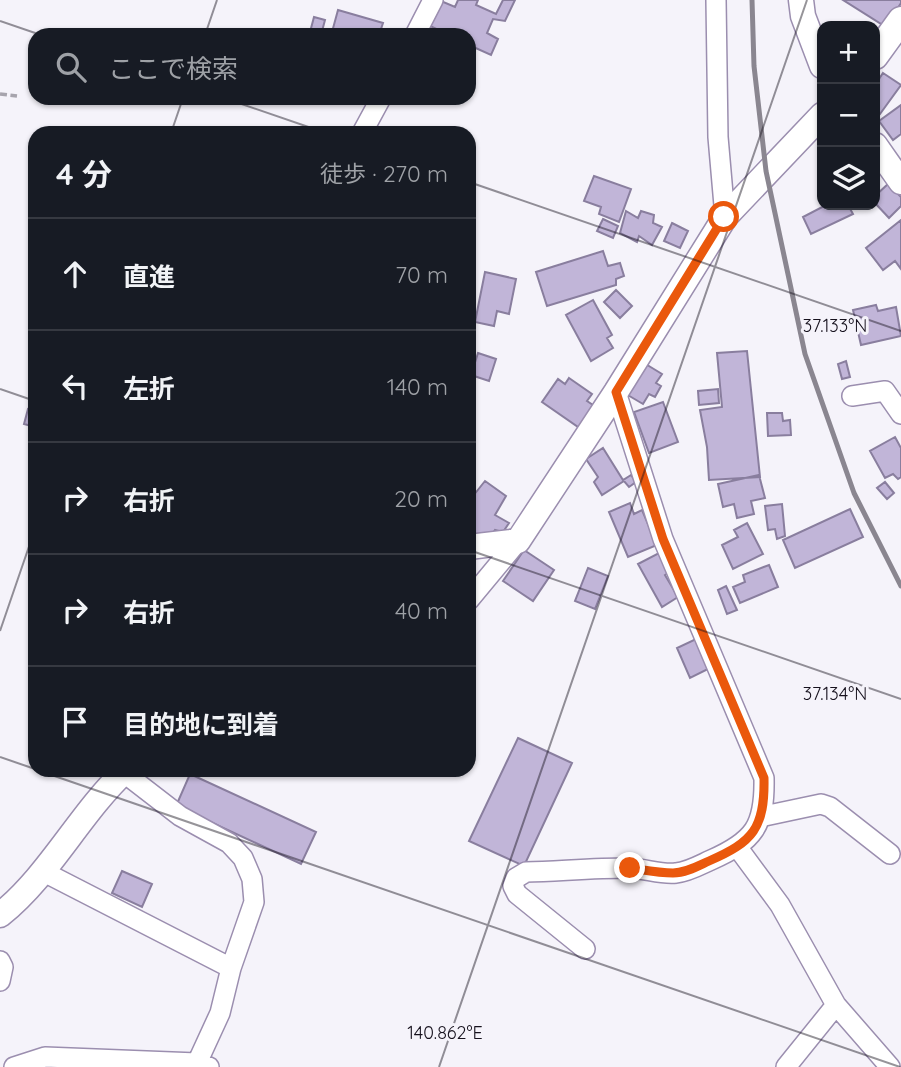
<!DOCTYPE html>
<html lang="ja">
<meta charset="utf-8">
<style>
body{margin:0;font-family:Quicksand,"Noto Sans JP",sans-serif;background:#20242c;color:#f1f3f6}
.controls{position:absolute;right:21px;top:21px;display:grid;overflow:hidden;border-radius:14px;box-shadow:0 2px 5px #0004}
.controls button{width:63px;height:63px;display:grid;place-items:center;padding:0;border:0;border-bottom:2px solid #363941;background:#171b24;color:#f1f3f6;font:35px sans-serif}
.stop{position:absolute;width:21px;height:21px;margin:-16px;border:5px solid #ea580c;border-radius:50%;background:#fff}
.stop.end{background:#ea580c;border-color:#fff;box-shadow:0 2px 7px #0008}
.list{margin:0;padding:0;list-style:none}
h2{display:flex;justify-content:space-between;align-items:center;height:91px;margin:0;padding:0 28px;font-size:30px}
h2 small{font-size:23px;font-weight:400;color:#9ea1a6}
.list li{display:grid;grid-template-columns:46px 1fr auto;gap:21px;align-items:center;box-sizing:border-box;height:112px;padding:0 28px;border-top:2px solid #363941}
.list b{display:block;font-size:26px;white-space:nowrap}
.list em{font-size:23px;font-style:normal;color:#9ea1a6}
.icon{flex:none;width:38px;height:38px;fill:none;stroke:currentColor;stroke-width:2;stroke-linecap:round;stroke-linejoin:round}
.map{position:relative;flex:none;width:901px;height:1067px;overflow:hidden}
.search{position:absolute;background:#171b24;box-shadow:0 2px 5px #0004;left:28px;top:28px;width:448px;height:77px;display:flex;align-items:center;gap:18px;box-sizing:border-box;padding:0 24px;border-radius:21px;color:#9ea1a6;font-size:26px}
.panel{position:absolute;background:#171b24;box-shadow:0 2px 5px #0004;left:28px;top:126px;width:448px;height:651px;border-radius:21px}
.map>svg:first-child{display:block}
.building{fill:#c1b5d8;stroke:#897e9e;stroke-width:2}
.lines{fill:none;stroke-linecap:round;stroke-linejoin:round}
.minor-casing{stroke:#9b8eaf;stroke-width:22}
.tertiary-casing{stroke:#9b8eaf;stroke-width:27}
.secondary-casing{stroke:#9b8eaf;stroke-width:29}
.path{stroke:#a7a4ad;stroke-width:3.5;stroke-dasharray:7 3.5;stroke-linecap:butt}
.minor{stroke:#fff;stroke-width:19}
.tertiary{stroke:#fff;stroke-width:24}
.secondary{stroke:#fff;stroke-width:26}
.rail{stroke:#8a8690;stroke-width:5}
.route{stroke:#ea580c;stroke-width:9}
.ticks{fill:none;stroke:#16111d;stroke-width:2;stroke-opacity:0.45}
.ticks-label{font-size:18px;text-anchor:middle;fill:#16111d;stroke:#f5f3fa;stroke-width:6;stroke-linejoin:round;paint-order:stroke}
</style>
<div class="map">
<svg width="901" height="1067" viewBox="0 0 901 1067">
<rect width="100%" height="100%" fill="#f5f3fa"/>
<!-- building -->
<path class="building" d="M458 0H478L476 5 496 14 503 0H515L505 21 493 19 487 33 498 39 491 55 469 45V35H449L430 26 441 1 455 7Z
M843 0H901V3L886 27Z
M338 10 383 23 379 35H342L332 32Z
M314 17 325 20 321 35 310 32Z
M883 73 901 85 880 114 875 111V85Z
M901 105V134L893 140 879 121Z
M594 176 631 189 619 222 599 214 601 207 584 201Z
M888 184 901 197V206L889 218 875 203V196Z
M826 205H848L853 214 811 234 803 217Z
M626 211 638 218 641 211 654 215 653 223 662 227 652 245 639 236 637 242 620 233Z
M603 219 618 226 613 238 597 231Z
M901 220V269L895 261 883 270 866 248Z
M672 223 688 231 680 248 664 241Z
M603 251 608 266 620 263 624 276 616 279V285L547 306 536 272Z
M485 272 516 279 509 314 497 311 494 326 475 322Z
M616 290 632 306 620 318 604 302Z
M593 300 612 335 607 338 613 348 591 361 566 315Z
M876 305 878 311 896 307 901 336 861 345 853 310Z
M747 351 760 477 709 480 707 447 700 410 722 407 717 353Z
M478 353 496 359 489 381 471 375Z
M846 361 850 377 842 379 838 364Z
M644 363 662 374 656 383 661 386 655 397 649 394 643 404 626 394Z
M569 378 592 394 587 401 596 407 581 429 542 402 558 379 565 384Z
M718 389 719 403 699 405 698 391Z
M663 402 678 442 649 453 634 412Z
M28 409 35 411V427L24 424Z
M767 413H782L783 421 790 420 791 435 768 436Z
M895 437 901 448V477L898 479 893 474 885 478 870 451Z
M603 448 623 480 631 475 636 482 629 487 624 481 602 495 594 482 598 477 586 459Z
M759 475 765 498 751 501 754 514 737 518 734 504 723 507 718 484Z
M485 481 506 496 495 515 509 523 503 532 495 530 490 538 480 539 469 533V501Z
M885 482 894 493 887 499 877 488Z
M630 503 634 514 642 510 657 545 628 557 609 512Z
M782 504 785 536 777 539 775 529 768 530 765 506Z
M850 509 863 537 795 568 783 540Z
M747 523 763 554 733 569 722 545 738 537 734 530Z
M524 550 554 570 533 601 503 581Z
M659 553 670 572 665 575 678 597 662 607 638 564Z
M769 565 778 587 740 603 733 587 745 582 743 575Z
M588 568 608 576 595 609 575 601Z
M726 586 737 610 727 614 718 590Z
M696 639 710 668 690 678 677 648Z
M518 738 572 763 524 866 469 841Z
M190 774 316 832 301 864 176 806Z
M122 871 152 884 142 907 112 893Z"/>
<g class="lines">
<!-- minor casing -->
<g class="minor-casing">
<path id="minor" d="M716 0 718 137 725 217
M415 35 433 0
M362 133 381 98
M852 396 885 391 901 414
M469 600 518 541
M123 772 180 816 229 843 243 858 252 879 254 902 231 968 220 1013 197 1063
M760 817 821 804 830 807 890 854
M738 848 780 905 836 1005 890 1067
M42 871 231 968
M585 949 517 894 513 886 516 878 526 872C560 871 594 868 628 868 644 868 661 875 676 873 688 872 700 865 711 860 754 841 765 826 764 778L663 539 616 392
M0 961 3 967 0 981
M14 1067 45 1057 197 1063 209 1067
M786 1067 836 1005"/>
</g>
<!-- tertiary casing -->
<g class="tertiary-casing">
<path id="tertiary" d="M801 0 803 16 822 66
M875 145 901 182
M469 547 518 541 616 392 725 217 822 115
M0 915C50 875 79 814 126 770"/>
</g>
<!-- secondary casing -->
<g class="secondary-casing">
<path id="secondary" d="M875 56 901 20"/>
</g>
<!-- path -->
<path class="path" d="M0 94 17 96"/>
<!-- minor -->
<use href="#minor" class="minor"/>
<!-- tertiary -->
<use href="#tertiary" class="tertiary"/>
<!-- secondary -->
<use href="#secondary" class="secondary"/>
<!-- rail -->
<path class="rail" d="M752 0 754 66 766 171 805 354 854 493 901 586"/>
</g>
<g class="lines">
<!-- route -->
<path class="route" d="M630 868C644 870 659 873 673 873 686 873 698 866 709 861 753 842 765 828 764 778L663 539 616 392 724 217"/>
</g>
<!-- ticks -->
<path class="ticks" d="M0 21 41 35M205 35 217 0M224 98 326 133M171 133 183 98M469 182 901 331M0 389 35 401M469 550 901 699M0 631 35 529M0 757 35 769M37 770 900 1067M439 1067 807 0"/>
<g class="ticks-label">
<text x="835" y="332">37.133°N</text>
<text x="835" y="700">37.134°N</text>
<text x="445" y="1039">140.862°E</text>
</g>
</svg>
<div class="controls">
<button>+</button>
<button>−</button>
<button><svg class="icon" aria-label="layers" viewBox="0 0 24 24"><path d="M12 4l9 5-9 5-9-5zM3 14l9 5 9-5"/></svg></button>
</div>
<div class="stop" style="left:724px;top:217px"></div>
<div class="stop end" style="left:630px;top:868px"></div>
<div class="search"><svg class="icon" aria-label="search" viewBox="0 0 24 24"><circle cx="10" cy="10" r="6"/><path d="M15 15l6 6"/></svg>ここで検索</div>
<section class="panel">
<h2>4 分<small>徒歩 · 270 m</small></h2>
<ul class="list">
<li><svg class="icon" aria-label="ahead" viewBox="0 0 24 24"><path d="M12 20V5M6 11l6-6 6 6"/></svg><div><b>直進</b></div><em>70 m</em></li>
<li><svg class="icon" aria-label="left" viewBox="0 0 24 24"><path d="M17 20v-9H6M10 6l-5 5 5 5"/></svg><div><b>左折</b></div><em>140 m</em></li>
<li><svg class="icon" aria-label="right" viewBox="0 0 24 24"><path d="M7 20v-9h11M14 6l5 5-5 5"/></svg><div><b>右折</b></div><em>20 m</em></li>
<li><svg class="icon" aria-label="right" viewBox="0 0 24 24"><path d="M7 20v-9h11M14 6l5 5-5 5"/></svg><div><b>右折</b></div><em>40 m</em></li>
<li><svg class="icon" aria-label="arrive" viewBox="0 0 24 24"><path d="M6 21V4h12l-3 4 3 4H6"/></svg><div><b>目的地に到着</b></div></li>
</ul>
</section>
</div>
